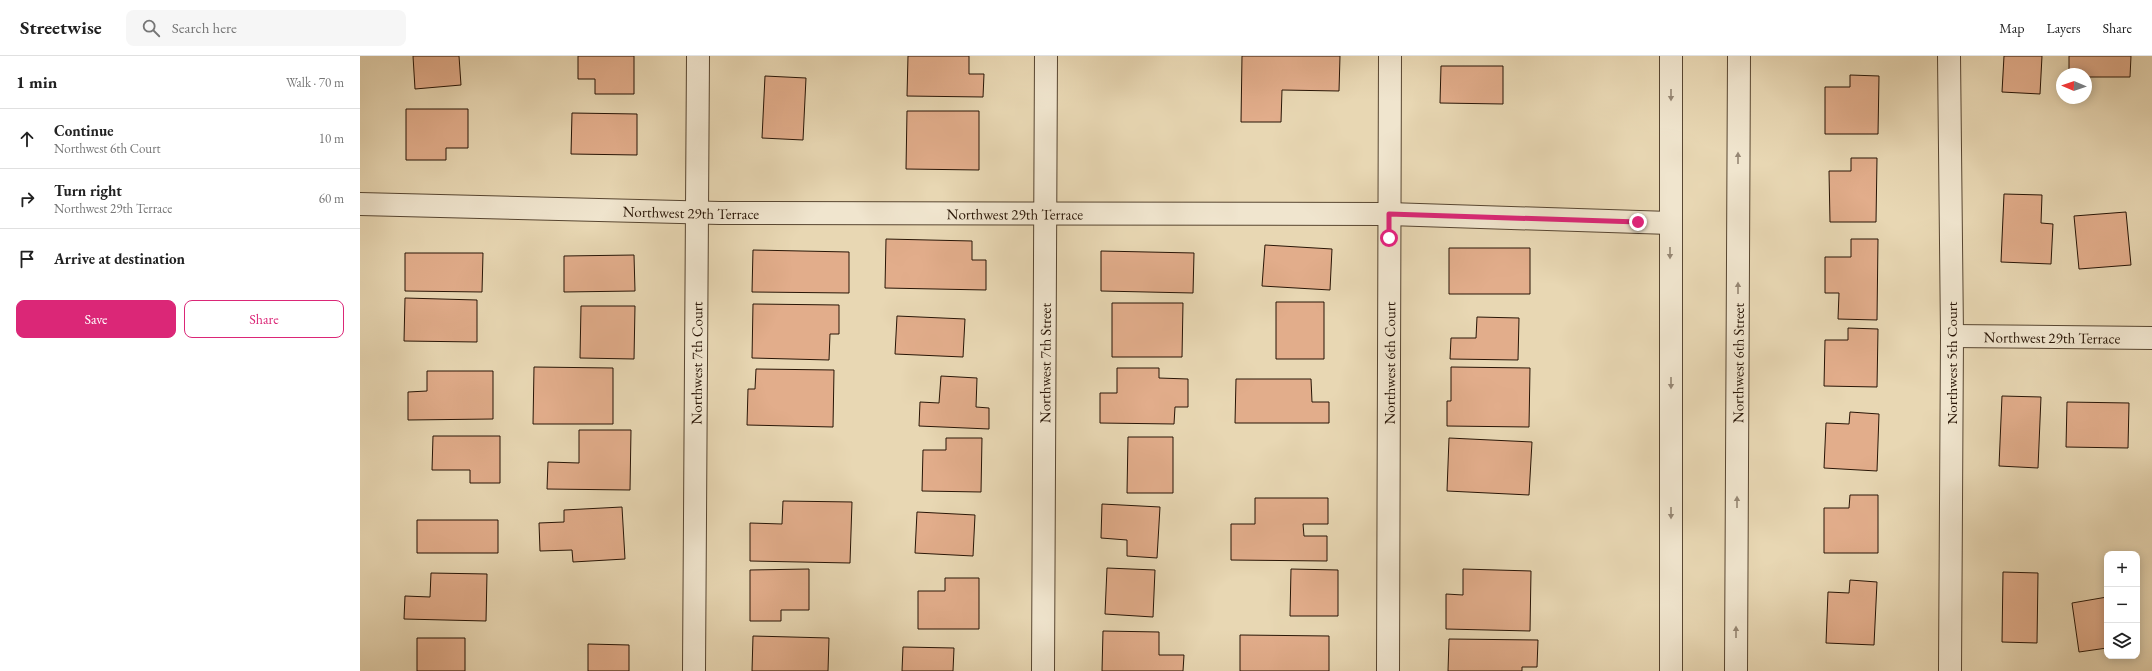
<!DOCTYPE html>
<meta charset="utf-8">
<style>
body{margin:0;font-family:"EB Garamond",serif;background:#f6f6f6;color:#222}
.controls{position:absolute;right:12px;bottom:12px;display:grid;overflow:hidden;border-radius:8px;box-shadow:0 2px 10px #0003}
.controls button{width:36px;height:36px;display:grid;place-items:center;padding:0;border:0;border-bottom:1px solid #e0e0e0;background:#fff;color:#222;font:20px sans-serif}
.compass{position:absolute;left:1696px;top:12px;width:36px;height:36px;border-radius:50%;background:#fff;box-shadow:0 2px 10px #0003;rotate:272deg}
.stop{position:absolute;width:12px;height:12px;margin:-9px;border:3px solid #db2777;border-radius:50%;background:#fff}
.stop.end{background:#db2777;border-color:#fff;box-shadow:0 1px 4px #0008}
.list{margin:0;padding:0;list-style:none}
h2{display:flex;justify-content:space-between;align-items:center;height:52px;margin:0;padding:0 16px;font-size:17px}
h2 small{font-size:13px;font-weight:400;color:#767676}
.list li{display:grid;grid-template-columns:26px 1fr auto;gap:12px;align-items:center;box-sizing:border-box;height:60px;padding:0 16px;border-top:1px solid #e0e0e0}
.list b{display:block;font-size:15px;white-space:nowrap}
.list p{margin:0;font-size:13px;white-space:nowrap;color:#767676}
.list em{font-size:13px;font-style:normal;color:#767676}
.actions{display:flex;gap:8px;padding:12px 16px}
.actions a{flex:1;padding:9px 0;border:1px solid #db2777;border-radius:8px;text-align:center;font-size:14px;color:#db2777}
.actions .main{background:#db2777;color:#fff}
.icon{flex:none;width:22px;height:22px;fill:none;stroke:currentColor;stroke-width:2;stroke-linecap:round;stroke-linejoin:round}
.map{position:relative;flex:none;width:1792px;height:615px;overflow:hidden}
header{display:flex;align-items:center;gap:24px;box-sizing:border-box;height:56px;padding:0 20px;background:#fff;border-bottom:1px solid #e0e0e0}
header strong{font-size:19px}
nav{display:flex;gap:22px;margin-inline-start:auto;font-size:14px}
.search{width:280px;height:36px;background:#f6f6f6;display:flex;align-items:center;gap:10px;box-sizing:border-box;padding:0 14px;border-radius:8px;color:#767676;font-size:15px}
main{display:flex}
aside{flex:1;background:#fff}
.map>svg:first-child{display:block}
.building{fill:#e2ad8b;stroke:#281506}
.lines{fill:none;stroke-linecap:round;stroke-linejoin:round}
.minor-casing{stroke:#584631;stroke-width:24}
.minor{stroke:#f0e5ce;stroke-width:22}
.oneway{fill:#968774}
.route{stroke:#db2777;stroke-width:5}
.labels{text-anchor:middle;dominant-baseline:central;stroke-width:4;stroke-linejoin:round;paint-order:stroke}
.street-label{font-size:15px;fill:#281506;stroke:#f0e5ce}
</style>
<header>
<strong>Streetwise</strong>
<div class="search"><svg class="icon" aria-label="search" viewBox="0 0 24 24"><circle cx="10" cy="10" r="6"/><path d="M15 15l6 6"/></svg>Search here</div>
<nav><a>Map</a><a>Layers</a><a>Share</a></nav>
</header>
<main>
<aside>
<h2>1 min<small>Walk · 70 m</small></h2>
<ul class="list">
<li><svg class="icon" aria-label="ahead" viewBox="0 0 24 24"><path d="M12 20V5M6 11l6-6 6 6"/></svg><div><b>Continue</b><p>Northwest 6th Court</p></div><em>10 m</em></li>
<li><svg class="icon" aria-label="right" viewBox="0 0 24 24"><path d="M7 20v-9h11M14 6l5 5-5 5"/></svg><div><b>Turn right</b><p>Northwest 29th Terrace</p></div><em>60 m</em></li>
<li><svg class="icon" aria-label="arrive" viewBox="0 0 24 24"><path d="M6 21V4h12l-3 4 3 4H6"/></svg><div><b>Arrive at destination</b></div></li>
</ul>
<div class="actions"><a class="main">Save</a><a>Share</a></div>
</aside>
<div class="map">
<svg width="1792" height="615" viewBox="0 0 1792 615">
<rect width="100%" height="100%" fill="#e8d7b3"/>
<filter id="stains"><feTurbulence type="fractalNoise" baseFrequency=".005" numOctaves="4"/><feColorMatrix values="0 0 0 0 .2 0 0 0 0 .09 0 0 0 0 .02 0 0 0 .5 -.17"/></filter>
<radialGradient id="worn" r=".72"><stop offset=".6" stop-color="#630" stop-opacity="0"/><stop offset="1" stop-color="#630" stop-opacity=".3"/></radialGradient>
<!-- building -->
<path class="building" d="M53 0H99L101 29 55 33Z
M218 0H274V38H235V23H218Z
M548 0H609V18H624L623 41 547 40Z
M882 0H980L979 35 922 34 921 66H881Z
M1644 0H1682L1680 38 1642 36Z
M1709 0H1771L1770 21H1726V18H1709Z
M1081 10H1143V48L1080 47Z
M1490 19 1519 20 1518 78H1465V31H1490Z
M405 20 446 22 443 84 402 82Z
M46 53H108V92H86V104H46Z
M547 55H619V114L546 113Z
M212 57 277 58V99L211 98Z
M1491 102H1517L1516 166H1470L1469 115H1491Z
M1644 138 1682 139 1681 167 1693 168 1691 208 1641 206Z
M1766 156 1771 209 1719 213 1714 160Z
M526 183 612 185V204H626V234L525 232Z
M1491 183H1518L1517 264 1478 263 1479 237H1465V201H1491Z
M905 189 972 193 970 234 902 230Z
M1089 192H1170V238H1089Z
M393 194 489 196V237L392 236Z
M741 195 834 197 833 237 741 235Z
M45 197H123L122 236 45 235Z
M274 199 275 235 204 236V200Z
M45 242 117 244V286L44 285Z
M916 246H964V303H916Z
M752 247H823L822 301H752Z
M393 248 479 249V278H470L469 304 392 302Z
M221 250H275L274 303 220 302Z
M537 260 605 263 603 301 535 298Z
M1117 261 1159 262 1158 304 1090 303 1091 282H1116Z
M1488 272 1518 273 1517 331 1464 330 1465 284H1488Z
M174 311 253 312V368H173Z
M1091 311 1170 312 1169 371 1087 370V345H1091Z
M757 312H799V322L828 323V351H815L814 368 740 367V337H757Z
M396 313 474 314 473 371 387 369 388 333H395Z
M67 315H133V363L48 364V336L67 335Z
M581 320 617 322 616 351 629 352V373L559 370 560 346 579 347Z
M876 323H951L952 346H969V367H875Z
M1642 340 1681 341 1678 412 1639 410Z
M1707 346 1769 347 1768 392 1706 391Z
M1490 356 1519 358 1517 415 1464 412 1466 367 1489 368Z
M219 374H271L270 434 187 433 188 406 219 407Z
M73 380H140V427H110V414H72Z
M768 381H813V437H767Z
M586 382H622L621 436 562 435 563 394H586Z
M1089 382 1172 386 1169 439 1087 435Z
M1490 439H1518V497H1464V452H1489Z
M895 442H968V468H943L944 480H967V505L871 504V468H895Z
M423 445 492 446 490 507 390 505V467L422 468Z
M742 448 800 451 797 502 767 500V484L741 482Z
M262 451 265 503 213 506 212 494 180 495 179 467 204 466V454Z
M557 456 615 459 613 500 555 497Z
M57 464H138V497H57Z
M747 512 795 514 793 561 745 558Z
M449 513V554H421V565H390V514Z
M931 513 978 514V560H930Z
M1103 513 1171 515 1170 575 1086 573V538L1103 539Z
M1643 516 1678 517 1677 587 1642 586Z
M71 517 127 518 126 565 44 563 45 540 70 541Z
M585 522H619V573H558V535H585Z
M1490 524 1517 526 1514 589 1466 587 1468 536 1489 537Z
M1747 541V592L1719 596 1712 547Z
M743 575 799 576V599H824L823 615H742Z
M880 579 969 580V615H880Z
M393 580 469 582 468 615H392Z
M57 582H105V615H57Z
M1089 583 1178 584 1177 611H1162V615H1088Z
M228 588 269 589V615H228Z
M543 591 594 592 593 615H542Z"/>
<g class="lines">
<!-- minor casing -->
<g class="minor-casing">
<g id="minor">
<path d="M1311 0V615"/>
<path d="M1589 0 1592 280 1590 615"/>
<path id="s1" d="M0 148 360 157 1029 158 1310 167"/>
<path id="s2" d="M1592 280 1792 282"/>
<path id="s3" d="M334 615 338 0"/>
<path id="s4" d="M683 615 686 0"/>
<path id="s5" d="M1028 615 1030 0"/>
<path id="s6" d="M1376 615 1379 0"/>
</g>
</g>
<!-- minor -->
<use href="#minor" class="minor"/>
</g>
<!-- one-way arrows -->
<defs><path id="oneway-solid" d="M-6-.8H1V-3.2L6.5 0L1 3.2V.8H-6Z"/></defs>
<g class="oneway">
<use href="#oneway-solid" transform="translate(1311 39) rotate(90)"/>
<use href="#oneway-solid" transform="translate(1378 102) rotate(-90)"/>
<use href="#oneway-solid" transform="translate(1310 197) rotate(90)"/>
<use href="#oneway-solid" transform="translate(1378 232) rotate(-90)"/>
<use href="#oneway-solid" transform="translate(1311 327) rotate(90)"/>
<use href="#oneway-solid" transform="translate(1377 446) rotate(-90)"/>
<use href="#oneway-solid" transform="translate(1311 457) rotate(90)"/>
<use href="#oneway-solid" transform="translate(1376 576) rotate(-90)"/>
</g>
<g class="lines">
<!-- route -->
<path class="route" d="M1029 182V158L1278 166"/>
</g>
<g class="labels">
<!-- street labels -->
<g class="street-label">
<text stroke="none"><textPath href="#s1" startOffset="331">Northwest 29th Terrace</textPath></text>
<text stroke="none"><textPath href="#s1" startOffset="655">Northwest 29th Terrace</textPath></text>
<text stroke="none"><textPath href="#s2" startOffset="100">Northwest 29th Terrace</textPath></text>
<text stroke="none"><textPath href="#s5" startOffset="308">Northwest 6th Court</textPath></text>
<text transform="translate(1591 307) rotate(-90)">Northwest 5th Court</text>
<text stroke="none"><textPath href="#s3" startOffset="308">Northwest 7th Court</textPath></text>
<text stroke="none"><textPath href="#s4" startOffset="308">Northwest 7th Street</textPath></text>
<text stroke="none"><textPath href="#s6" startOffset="308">Northwest 6th Street</textPath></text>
</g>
</g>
<rect width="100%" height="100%" filter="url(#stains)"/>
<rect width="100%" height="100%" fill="url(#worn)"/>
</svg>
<div class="controls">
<button>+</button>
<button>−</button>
<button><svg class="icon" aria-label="layers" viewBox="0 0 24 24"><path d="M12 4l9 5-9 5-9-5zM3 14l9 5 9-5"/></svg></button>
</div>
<svg class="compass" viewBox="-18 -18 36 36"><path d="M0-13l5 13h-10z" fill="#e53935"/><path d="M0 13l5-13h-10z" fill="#767676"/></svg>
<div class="stop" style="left:1029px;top:182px"></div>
<div class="stop end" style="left:1278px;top:166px"></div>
</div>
</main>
